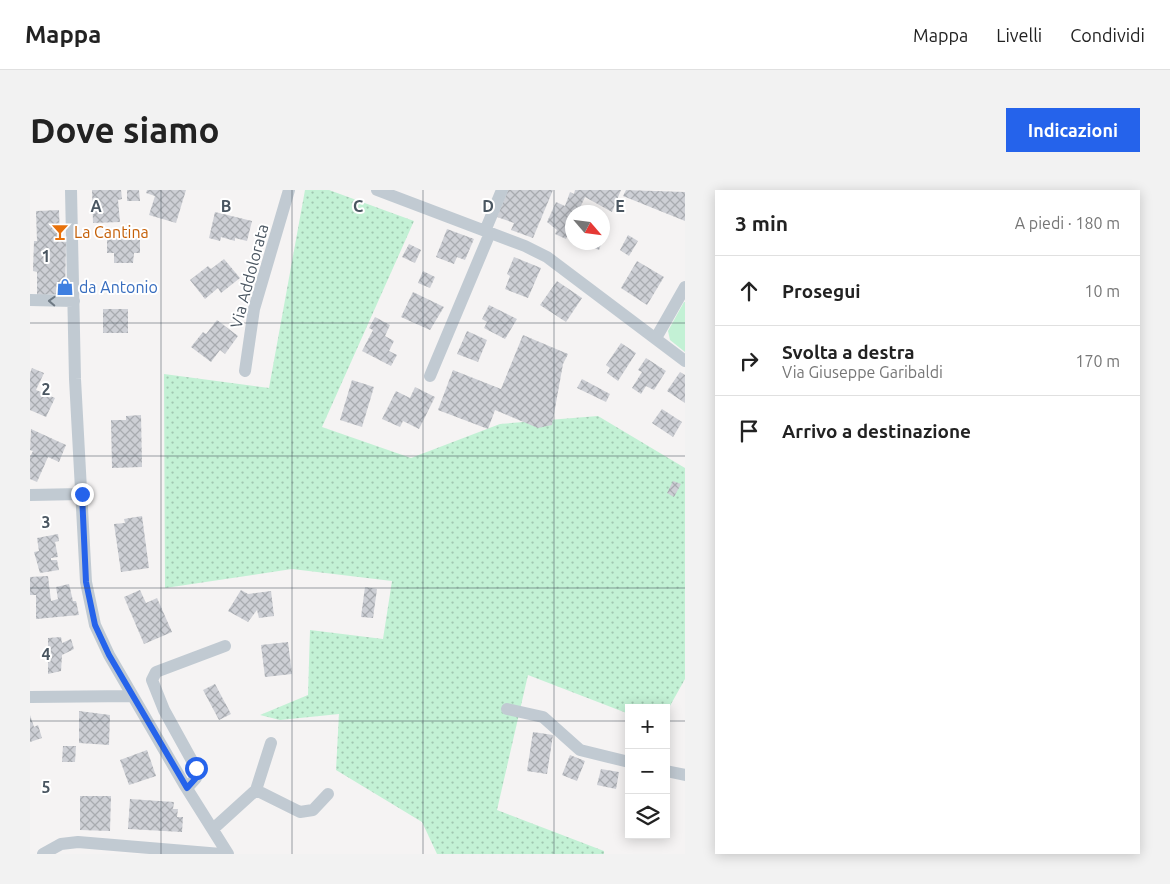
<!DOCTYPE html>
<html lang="it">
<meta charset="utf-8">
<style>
body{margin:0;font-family:Ubuntu,sans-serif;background:#f2f2f2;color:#222}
.controls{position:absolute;right:15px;bottom:15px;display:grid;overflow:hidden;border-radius:0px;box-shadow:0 2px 12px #0003}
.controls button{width:45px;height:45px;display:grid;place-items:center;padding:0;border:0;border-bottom:1px solid #e0e0e0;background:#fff;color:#222;font:25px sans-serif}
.compass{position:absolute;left:535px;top:15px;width:45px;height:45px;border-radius:50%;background:#fff;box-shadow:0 2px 12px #0003;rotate:118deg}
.stop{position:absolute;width:15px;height:15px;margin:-11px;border:4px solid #2563eb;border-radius:50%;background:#fff}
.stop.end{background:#2563eb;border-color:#fff;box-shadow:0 1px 5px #0008}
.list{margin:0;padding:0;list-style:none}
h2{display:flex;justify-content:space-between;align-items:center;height:65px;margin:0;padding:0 20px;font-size:21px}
h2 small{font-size:16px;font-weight:400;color:#767676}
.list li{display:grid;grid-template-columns:32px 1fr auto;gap:15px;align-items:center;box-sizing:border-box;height:70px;padding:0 20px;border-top:1px solid #e0e0e0}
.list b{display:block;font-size:19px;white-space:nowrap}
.list p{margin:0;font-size:16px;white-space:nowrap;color:#767676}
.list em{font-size:16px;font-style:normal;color:#767676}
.icon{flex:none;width:28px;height:28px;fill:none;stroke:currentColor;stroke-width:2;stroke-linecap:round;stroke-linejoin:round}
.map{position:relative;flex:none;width:655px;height:664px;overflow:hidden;border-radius:0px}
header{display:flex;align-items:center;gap:30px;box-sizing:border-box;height:70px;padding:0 25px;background:#fff;border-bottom:1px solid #e0e0e0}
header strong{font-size:24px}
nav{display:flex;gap:28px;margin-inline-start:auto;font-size:18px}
.intro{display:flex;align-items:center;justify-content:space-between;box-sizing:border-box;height:120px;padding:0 30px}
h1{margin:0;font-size:35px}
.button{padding:12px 22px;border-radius:0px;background:#2563eb;color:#fff;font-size:18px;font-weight:700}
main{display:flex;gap:30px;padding:0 30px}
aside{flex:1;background:#fff;border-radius:0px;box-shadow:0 2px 12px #0003}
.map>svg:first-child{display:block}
.grass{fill:url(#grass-dots)}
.park{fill:#c3f1d5}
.building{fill:url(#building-cross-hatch)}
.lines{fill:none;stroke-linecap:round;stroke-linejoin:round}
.minor{stroke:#c1cad2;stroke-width:12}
.oneway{stroke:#6e7983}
.route{stroke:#2563eb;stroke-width:6}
.grid{fill:none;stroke:#4a5661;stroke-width:1;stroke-opacity:0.55}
.labels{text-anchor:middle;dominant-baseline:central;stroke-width:4;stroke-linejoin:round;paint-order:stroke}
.food-label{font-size:16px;fill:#c56008;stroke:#fff;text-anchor:start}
.street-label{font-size:16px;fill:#4a5661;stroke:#fff}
.shop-label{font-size:16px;fill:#366cbe;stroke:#fff;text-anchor:start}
.grid-label{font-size:16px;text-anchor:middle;font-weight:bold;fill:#4a5661;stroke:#fff;stroke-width:4;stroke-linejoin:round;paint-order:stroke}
</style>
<header>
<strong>Mappa</strong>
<nav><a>Mappa</a><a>Livelli</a><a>Condividi</a></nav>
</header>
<div class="intro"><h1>Dove siamo</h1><a class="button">Indicazioni</a></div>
<main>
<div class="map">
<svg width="655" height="664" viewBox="0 0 655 664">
<defs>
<pattern id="grass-dots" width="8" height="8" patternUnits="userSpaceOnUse" patternTransform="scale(1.25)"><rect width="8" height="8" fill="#c3f1d5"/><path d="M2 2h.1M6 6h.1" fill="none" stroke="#a0c6b0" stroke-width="1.8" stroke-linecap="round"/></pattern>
<pattern id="building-cross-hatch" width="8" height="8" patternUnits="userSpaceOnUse" patternTransform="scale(1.25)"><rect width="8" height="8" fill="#cdcfd5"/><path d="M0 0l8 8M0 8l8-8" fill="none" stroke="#a8abb0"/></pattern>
</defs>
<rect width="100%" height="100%" fill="#f5f3f3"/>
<!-- grass -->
<path class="grass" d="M275 0H299L384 31 292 237 381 268 470 234 568 226 655 278V489L636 523V518H599V524L498 485 467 620 574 661V664H407L392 632 306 580 309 524 250 530 230 525 278 505 280 440 353 449 362 391 262 379 135 398 134 184 239 198Z"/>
<!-- park -->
<path class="park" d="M654 112H655V162L640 150 638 141Z"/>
<!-- building -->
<path class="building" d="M62 0H91L92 9 88 10 90 32 63 33Z
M97 0H109L110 11H97Z
M117 0H156L146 33 119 25 125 6 116 3Z
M478 0H523L503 48 481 40 484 33 467 27Z
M545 0H591L582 22 555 7 548 22H542V35L536 49 525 44 527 40 517 32 526 12 535 16 540 2 544 4Z
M596 0 655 2V31L593 6Z
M29 20 30 50H36L35 104 7 105V82L3 81 4 51H7L6 21Z
M185 22 222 31 217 51 205 48V51L191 47 190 51 179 48Z
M106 39V48H110V63H104L103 73H84V63H77V49H83L82 40Z
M417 39 444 49 435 70 427 67 424 74 406 67Z
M598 45 608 51 599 66 590 60Z
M560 52H572L569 60 559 56Z
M379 54 391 60 385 73 372 67Z
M484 67 511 78 498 108 475 99 480 86 477 84Z
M194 69 210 88 191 103 188 98 175 109 160 90 178 76 181 79Z
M607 71 634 87 617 115 591 98Z
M393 81 405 87 400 98 388 93Z
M527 91 552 108 536 132 510 115Z
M383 102 414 117 400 140 371 127Z
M459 115 487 129 475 149 454 138 457 132 452 129Z
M73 119H98V143H73Z
M345 127 360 135 355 146 364 151 359 161 367 165 361 176 332 161 343 140 339 138Z
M187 130 208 146 195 164 190 160 181 172 161 157 173 142 176 144Z
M437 141 457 150 448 172 427 164Z
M493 145 538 164 533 174 522 235 508 238 465 220 458 239 408 220 423 180 471 199Z
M591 153 606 163 588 191 577 183 580 178 576 175Z
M616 168 636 181 624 200 616 196 611 204 602 198 612 182 608 180Z
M2 178 14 183 6 200 25 208 16 227 0 220V183Z
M650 182 655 185V213L637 201Z
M552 189 580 204 576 212 547 198Z
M322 190 344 197 332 237 310 230Z
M385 197 405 207 389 239 373 231 370 237 352 229 366 201 380 208Z
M632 219 652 232 643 247 622 233Z
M111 225 112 277 82 278 81 230H96V226Z
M1 239 36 255 29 272 18 267 7 292 0 289V267L3 261 0 260Z
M643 291 651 294 644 307 637 303Z
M112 326 119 378 91 382 84 334 95 333 94 329Z
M28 344 29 351 25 352 28 367 21 368V370H27L29 380 10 383 4 362 9 361 7 348Z
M18 386 21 411 28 409 26 397 39 394 43 411H46L49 425 6 429V405H0V387Z
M335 397 347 399 343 428 331 427Z
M110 400 116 413 127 408 142 442 114 454 94 407Z
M211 400 218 404 241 401 244 426 229 428 227 420 218 432 198 421Z
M31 447 32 453 41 449 44 459 32 465 31 481 18 484V448Z
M258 452 262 484 235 487 231 455Z
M185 494 201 524 189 530 173 500Z
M49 521 80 525 79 555 49 553Z
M0 525 4 537 8 535 12 548 0 552Z
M503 542 523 545 517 584 497 581Z
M33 556H46L45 572H32Z
M117 560 126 586 99 595 90 570Z
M540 565 555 571 547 591 532 585Z
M571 579 589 582 586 599 567 595Z
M50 606H81L80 641 50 640Z
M100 609 144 612 143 619H148L147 627H153L152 642 98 639Z"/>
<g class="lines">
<!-- minor -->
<path class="minor" d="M41 0 45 189 56 392 65 435 79 465 154 594 198 664
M347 0 495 56 517 67 655 171
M455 41 472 0
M0 110 44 111
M626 148 655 97
M215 181 224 119 259 0
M400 186 460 43
M0 305 51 304
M0 507 103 506
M477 519 513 527 550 560 599 572
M636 581 655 585
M157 598 166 588V578L134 520 122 490 126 482 195 456
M226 600 270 622 283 620 298 604
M183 639 226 600 241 553
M13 664 31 654 48 652 191 664"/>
</g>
<!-- one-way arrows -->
<defs><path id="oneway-chevron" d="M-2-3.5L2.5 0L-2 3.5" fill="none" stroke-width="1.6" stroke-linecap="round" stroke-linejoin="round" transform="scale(1.25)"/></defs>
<use class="oneway" href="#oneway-chevron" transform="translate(22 111) rotate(-178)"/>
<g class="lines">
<!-- route -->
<path class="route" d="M52 304 56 392 65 435 79 465 157 598 166 588V578"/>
</g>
<!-- grid -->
<path class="grid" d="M131 0V664M262 0V664M393 0V664M524 0V664M0 133H655M0 266H655M0 398H655M0 531H599M636 531H655"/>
<!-- icons -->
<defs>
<g id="bar-bare" transform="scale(1.35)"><path d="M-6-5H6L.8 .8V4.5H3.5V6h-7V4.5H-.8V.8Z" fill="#e8710a" stroke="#fff" stroke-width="2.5" paint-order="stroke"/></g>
<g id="shop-bare" transform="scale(1.35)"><path d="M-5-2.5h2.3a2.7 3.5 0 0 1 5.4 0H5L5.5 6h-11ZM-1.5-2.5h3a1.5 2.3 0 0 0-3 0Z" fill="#3f7fe0" stroke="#fff" stroke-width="2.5" paint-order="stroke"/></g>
</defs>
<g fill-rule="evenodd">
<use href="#bar-bare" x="30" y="42"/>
<use href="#shop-bare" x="35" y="97"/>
</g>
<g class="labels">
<!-- food labels -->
<g class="food-label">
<text x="44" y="42">La Cantina</text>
</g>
<!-- street labels -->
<g class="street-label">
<text transform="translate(219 86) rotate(-75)">Via Addolorata</text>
</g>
<!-- shop labels -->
<g class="shop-label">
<text x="49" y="97">da Antonio</text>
</g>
</g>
<g class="grid-label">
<text x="66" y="22">A</text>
<text x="196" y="22">B</text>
<text x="328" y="22">C</text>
<text x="458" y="22">D</text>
<text x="590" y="22">E</text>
<text x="16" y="72">1</text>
<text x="16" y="205">2</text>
<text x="16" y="338">3</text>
<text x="16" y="470">4</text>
<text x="16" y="603">5</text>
</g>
</svg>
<div class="controls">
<button>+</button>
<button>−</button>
<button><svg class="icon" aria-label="layers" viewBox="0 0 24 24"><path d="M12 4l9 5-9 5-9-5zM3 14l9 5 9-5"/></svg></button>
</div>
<svg class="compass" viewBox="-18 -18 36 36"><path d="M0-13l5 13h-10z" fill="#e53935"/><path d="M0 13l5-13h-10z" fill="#767676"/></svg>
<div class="stop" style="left:166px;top:578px"></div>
<div class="stop end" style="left:52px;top:304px"></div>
</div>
<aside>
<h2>3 min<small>A piedi · 180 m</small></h2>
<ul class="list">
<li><svg class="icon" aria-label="ahead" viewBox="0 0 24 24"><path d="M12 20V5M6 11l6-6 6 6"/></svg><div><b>Prosegui</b></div><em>10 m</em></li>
<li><svg class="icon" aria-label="right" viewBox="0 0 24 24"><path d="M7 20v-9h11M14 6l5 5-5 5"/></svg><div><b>Svolta a destra</b><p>Via Giuseppe Garibaldi</p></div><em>170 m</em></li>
<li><svg class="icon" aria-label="arrive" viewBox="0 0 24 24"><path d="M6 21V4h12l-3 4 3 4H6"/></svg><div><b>Arrivo a destinazione</b></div></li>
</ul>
</aside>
</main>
